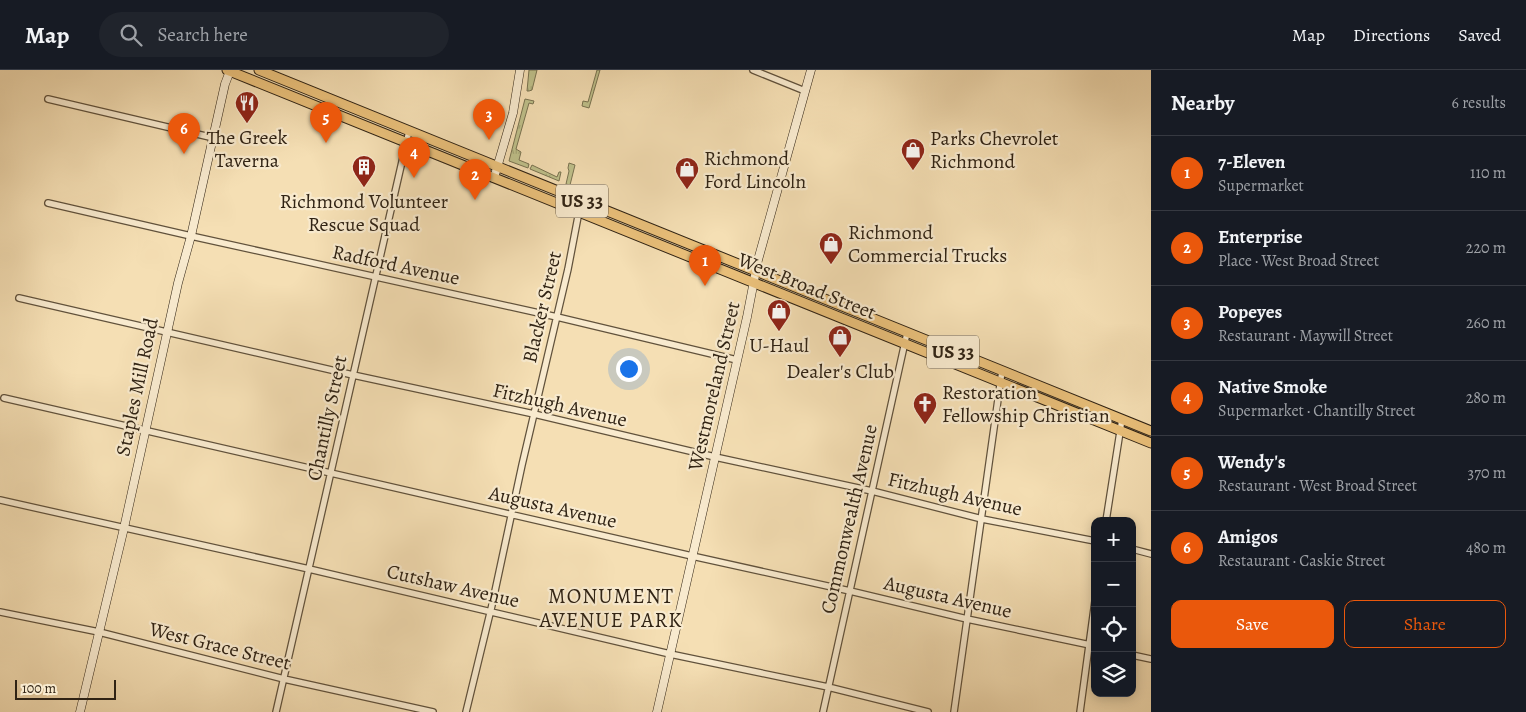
<!DOCTYPE html>
<meta charset="utf-8">
<style>
body{margin:0;font-family:Alegreya,serif;background:#20242c;color:#f1f3f6}
.controls{position:absolute;right:15px;bottom:15px;display:grid;overflow:hidden;border-radius:10px;box-shadow:0 2px 12px #0003}
.controls button{width:45px;height:45px;display:grid;place-items:center;padding:0;border:0;border-bottom:1px solid #363941;background:#171b24;color:#f1f3f6;font:25px sans-serif}
.scale{position:absolute;left:15px;bottom:12px;width:101px;box-sizing:border-box;padding-left:5px;border:2px solid #302314;border-top:0;font-size:14px;line-height:18px;white-space:nowrap;color:#302314;-webkit-text-stroke:4px #f8eace;paint-order:stroke}
.you{position:absolute;left:628px;top:298px;width:18px;height:18px;margin:-12px;border:4px solid #fff;border-radius:50%;background:#1a73e8;box-shadow:0 0 0 8px #1a73e833}
.badge{display:grid;place-items:center;width:32px;height:32px;border-radius:50%;background:#ea580c;color:#fff;font-size:16px;font-weight:700}
.pin{position:absolute;translate:-50% -41px;filter:drop-shadow(0 1px 2px #0008)}
.pin::after{content:'';position:absolute;top:26px;width:18px;height:15px;background:inherit;clip-path:polygon(0 0,100% 0,50% 100%)}
.list{margin:0;padding:0;list-style:none}
h2{display:flex;justify-content:space-between;align-items:center;height:65px;margin:0;padding:0 20px;font-size:21px}
h2 small{font-size:16px;font-weight:400;color:#9ea1a6}
.list li{display:grid;grid-template-columns:32px 1fr auto;gap:15px;align-items:center;box-sizing:border-box;height:75px;padding:0 20px;border-top:1px solid #363941}
.list b{display:block;font-size:19px;white-space:nowrap}
.list p{margin:0;font-size:16px;white-space:nowrap;color:#9ea1a6}
.list em{font-size:16px;font-style:normal;color:#9ea1a6}
.actions{display:flex;gap:10px;padding:15px 20px}
.actions a{flex:1;padding:11px 0;border:1px solid #ea580c;border-radius:10px;text-align:center;font-size:18px;color:#ea580c}
.actions .main{background:#ea580c;color:#fff}
.icon{flex:none;width:28px;height:28px;fill:none;stroke:currentColor;stroke-width:2;stroke-linecap:round;stroke-linejoin:round}
.map{position:relative;flex:none;width:1151px;height:642px;overflow:hidden}
header{display:flex;align-items:center;gap:30px;box-sizing:border-box;height:70px;padding:0 25px;background:#171b24;border-bottom:1px solid #363941}
header strong{font-size:24px}
nav{display:flex;gap:28px;margin-inline-start:auto;font-size:18px}
.search{width:350px;height:45px;background:#20242c;display:flex;align-items:center;gap:12px;box-sizing:border-box;padding:0 18px;border-radius:28px;color:#9ea1a6;font-size:19px}
main{display:flex}
aside{flex:1;background:#171b24}
.map>svg:first-child{display:block}
.grass{fill:url(#grass-tufts);stroke:#787250}
.lines{fill:none;stroke-linecap:round;stroke-linejoin:round}
.street-casing{stroke:#61523c;stroke-width:8}
.secondary-casing{stroke:#302314;stroke-width:9}
.primary-casing{stroke:#302314;stroke-width:11}
.street{stroke:#f8eace;stroke-width:5.5}
.secondary{stroke:#f8eace;stroke-width:8}
.primary{stroke:#eac07a;stroke-width:9}
.labels{text-anchor:middle;dominant-baseline:central;stroke-width:4.5;stroke-linejoin:round;paint-order:stroke}
.shield{fill:#f8eace;stroke:#6c5f4c;stroke-width:1}
.shield-label{font-size:19px;font-weight:bold;fill:#302314}
.poi-label{font-size:20px;fill:#302314;stroke:#f8eace}
.street-label{font-size:20px;fill:#302314;stroke:#f8eace}
.neighbourhood-label{font-size:21px;letter-spacing:1px;fill:#302314;stroke:#f8eace}
</style>
<header>
<strong>Map</strong>
<div class="search"><svg class="icon" aria-label="search" viewBox="0 0 24 24"><circle cx="10" cy="10" r="6"/><path d="M15 15l6 6"/></svg>Search here</div>
<nav><a>Map</a><a>Directions</a><a>Saved</a></nav>
</header>
<main>
<div class="map">
<svg width="1151" height="642" viewBox="0 0 1151 642">
<defs>
<pattern id="grass-tufts" width="24" height="20" patternUnits="userSpaceOnUse" patternTransform="scale(1.25)"><rect width="24" height="20" fill="#bfc18b"/><path d="M3 7l-1-3M5 7V3M7 7l1-3M15 17l-1-3M17 17v-4M19 17l1-3" fill="none" stroke="#a4a677"/></pattern>
</defs>
<rect width="100%" height="100%" fill="#f5dfb4"/>
<filter id="stains"><feTurbulence type="fractalNoise" baseFrequency=".004" numOctaves="4"/><feColorMatrix values="0 0 0 0 .2 0 0 0 0 .09 0 0 0 0 .02 0 0 0 .5 -.17"/></filter>
<radialGradient id="worn" r=".72"><stop offset=".6" stop-color="#630" stop-opacity="0"/><stop offset="1" stop-color="#630" stop-opacity=".3"/></radialGradient>
<!-- grass -->
<path class="grass" d="M529 0H537L532 20 529 21H527Z
M597 0H600L589 38 582 36 583 31 588 32Z
M525 29 534 31 533 34 529 33 516 79 521 82 519 90 529 94 528 98 509 91Z
M569 93 575 95 570 115 566 114 569 101 568 98Z
M532 95 557 107 559 102H561L559 111 530 99Z"/>
<g class="lines">
<!-- street casing -->
<g class="street-casing">
<path id="street" d="M753 0 805 21
M48 29 214 68
M48 133 191 166 557 247 737 290
M19 228 353 305 534 344 715 387 872 421 982 449 1095 471
M4 328 692 486 850 521 967 549 1095 576
M0 430 309 499 670 584 828 617 928 642
M1106 451 1122 349
M1132 479 1151 484
M0 542 99 562 284 609 433 642
M1132 585 1151 589
M276 642 409 61
M466 642 492 535 522 395 568 199 581 131
M823 642 907 263
M954 642 1002 301
M1080 642 1095 531"/>
</g>
<!-- secondary casing -->
<g class="secondary-casing">
<path id="secondary" d="M494 108 513 43 520 0
M80 642 124 458 178 213 191 166 225 14 230 1
M657 642 747 247 758 190 811 0"/>
</g>
<!-- primary casing -->
<g class="primary-casing">
<path id="primary" d="M227 0 1151 373
M259 0 1151 361"/>
</g>
<!-- street -->
<use href="#street" class="street"/>
<!-- secondary -->
<use href="#secondary" class="secondary"/>
<!-- primary -->
<use href="#primary" class="primary"/>
</g>
<!-- icons -->
<defs>
<g id="restaurant-pin" transform="scale(1.25)"><path d="M0 17L-7.5 6A9.5 9.5 0 1 1 7.5 6Z" fill="#8f2418" stroke="#f8eace"/><path d="M-5-6h1v4h1v-4h1v4h1v-4h1v5L-1.5 .5V6h-2V.5L-5-1ZM5-6V6H3V1.5H1.5Q1.5-4 5-6Z" fill="#fff"/></g>
<g id="shop-pin" transform="scale(1.25)"><path d="M0 17L-7.5 6A9.5 9.5 0 1 1 7.5 6Z" fill="#8f2418" stroke="#f8eace"/><path d="M-5-2.5h2.3a2.7 3.5 0 0 1 5.4 0H5L5.5 6h-11ZM-1.5-2.5h3a1.5 2.3 0 0 0-3 0Z" fill="#fff"/></g>
<g id="building-pin" transform="scale(1.25)"><path d="M0 17L-7.5 6A9.5 9.5 0 1 1 7.5 6Z" fill="#8f2418" stroke="#f8eace"/><path d="M-4-6H4V6H1V3H-1V6H-4ZM-2.5-4.3h1.7v1.8h-1.7ZM.8-4.3h1.7v1.8H.8ZM-2.5-1h1.7V.8h-1.7ZM.8-1h1.7V.8H.8Z" fill="#fff"/></g>
<g id="church-pin" transform="scale(1.25)"><path d="M0 17L-7.5 6A9.5 9.5 0 1 1 7.5 6Z" fill="#8f2418" stroke="#f8eace"/><path d="M-1.2-6h2.4v3.5h3.3v2.4h-3.3V6h-2.4V-.1h-3.3v-2.4h3.3Z" fill="#fff"/></g>
</defs>
<g fill-rule="evenodd">
<use href="#restaurant-pin" x="247" y="33"/>
<use href="#shop-pin" x="913" y="80"/>
<use href="#building-pin" x="364" y="97"/>
<use href="#shop-pin" x="687" y="99"/>
<use href="#shop-pin" x="831" y="174"/>
<use href="#shop-pin" x="779" y="241"/>
<use href="#shop-pin" x="840" y="267"/>
<use href="#church-pin" x="925" y="334"/>
</g>
<g class="labels">
<!-- shield labels -->
<g class="shield">
<rect x="556" y="114.5" width="52" height="33" rx="4"/>
<rect x="927" y="265.5" width="52" height="33" rx="4"/>
</g>
<g class="shield-label">
<text x="582" y="131">US 33</text>
<text x="953" y="282">US 33</text>
</g>
<!-- poi labels -->
<g class="poi-label">
<text x="247" y="67">The Greek<tspan x="247" dy="23">Taverna</tspan></text>
<text x="930" y="68" text-anchor="start">Parks Chevrolet<tspan x="930" dy="23">Richmond</tspan></text>
<text x="704" y="88" text-anchor="start">Richmond<tspan x="704" dy="23">Ford Lincoln</tspan></text>
<text x="364" y="131">Richmond Volunteer<tspan x="364" dy="23">Rescue Squad</tspan></text>
<text x="848" y="162" text-anchor="start">Richmond<tspan x="848" dy="23">Commercial Trucks</tspan></text>
<text x="779" y="275">U-Haul</text>
<text x="840" y="301">Dealer's Club</text>
<text x="942" y="322" text-anchor="start">Restoration<tspan x="942" dy="23">Fellowship Christian</tspan></text>
</g>
<!-- street labels -->
<g class="street-label">
<text transform="translate(396 195) rotate(12)">Radford Avenue</text>
<text transform="translate(807 216) rotate(22)">West Broad Street</text>
<text transform="translate(542 237) rotate(-77)">Blacker Street</text>
<text transform="translate(714 316) rotate(-77)">Westmoreland Street</text>
<text transform="translate(137 317) rotate(-78)">Staples Mill Road</text>
<text transform="translate(560 335) rotate(13)">Fitzhugh Avenue</text>
<text transform="translate(327 348) rotate(-78)">Chantilly Street</text>
<text transform="translate(955 424) rotate(13)">Fitzhugh Avenue</text>
<text transform="translate(553 437) rotate(13)">Augusta Avenue</text>
<text transform="translate(849 449) rotate(-77)">Commonwealth Avenue</text>
<text transform="translate(453 516) rotate(13)">Cutshaw Avenue</text>
<text transform="translate(948 527) rotate(13)">Augusta Avenue</text>
<text transform="translate(220 576) rotate(14)">West Grace Street</text>
</g>
<!-- neighbourhood labels -->
<g class="neighbourhood-label">
<text x="611" y="526">MONUMENT<tspan x="611" dy="24">AVENUE PARK</tspan></text>
</g>
</g>
<rect width="100%" height="100%" filter="url(#stains)"/>
<rect width="100%" height="100%" fill="url(#worn)"/>
</svg>
<div class="controls">
<button>+</button>
<button>−</button>
<button><svg class="icon" aria-label="locate" viewBox="0 0 24 24"><circle cx="12" cy="12" r="6"/><path d="M12 2v4M12 18v4M2 12h4M18 12h4"/></svg></button>
<button><svg class="icon" aria-label="layers" viewBox="0 0 24 24"><path d="M12 4l9 5-9 5-9-5zM3 14l9 5 9-5"/></svg></button>
</div>
<div class="scale">100 m</div>
<div class="you"></div>
<div class="pin badge" style="left:705px;top:216px">1</div>
<div class="pin badge" style="left:475px;top:130px">2</div>
<div class="pin badge" style="left:489px;top:70px">3</div>
<div class="pin badge" style="left:414px;top:108px">4</div>
<div class="pin badge" style="left:326px;top:73px">5</div>
<div class="pin badge" style="left:184px;top:84px">6</div>
</div>
<aside>
<h2>Nearby<small>6 results</small></h2>
<ul class="list">
<li><span class="badge">1</span><div><b>7-Eleven</b><p>Supermarket</p></div><em>110 m</em></li>
<li><span class="badge">2</span><div><b>Enterprise</b><p>Place · West Broad Street</p></div><em>220 m</em></li>
<li><span class="badge">3</span><div><b>Popeyes</b><p>Restaurant · Maywill Street</p></div><em>260 m</em></li>
<li><span class="badge">4</span><div><b>Native Smoke</b><p>Supermarket · Chantilly Street</p></div><em>280 m</em></li>
<li><span class="badge">5</span><div><b>Wendy's</b><p>Restaurant · West Broad Street</p></div><em>370 m</em></li>
<li><span class="badge">6</span><div><b>Amigos</b><p>Restaurant · Caskie Street</p></div><em>480 m</em></li>
</ul>
<div class="actions"><a class="main">Save</a><a>Share</a></div>
</aside>
</main>
